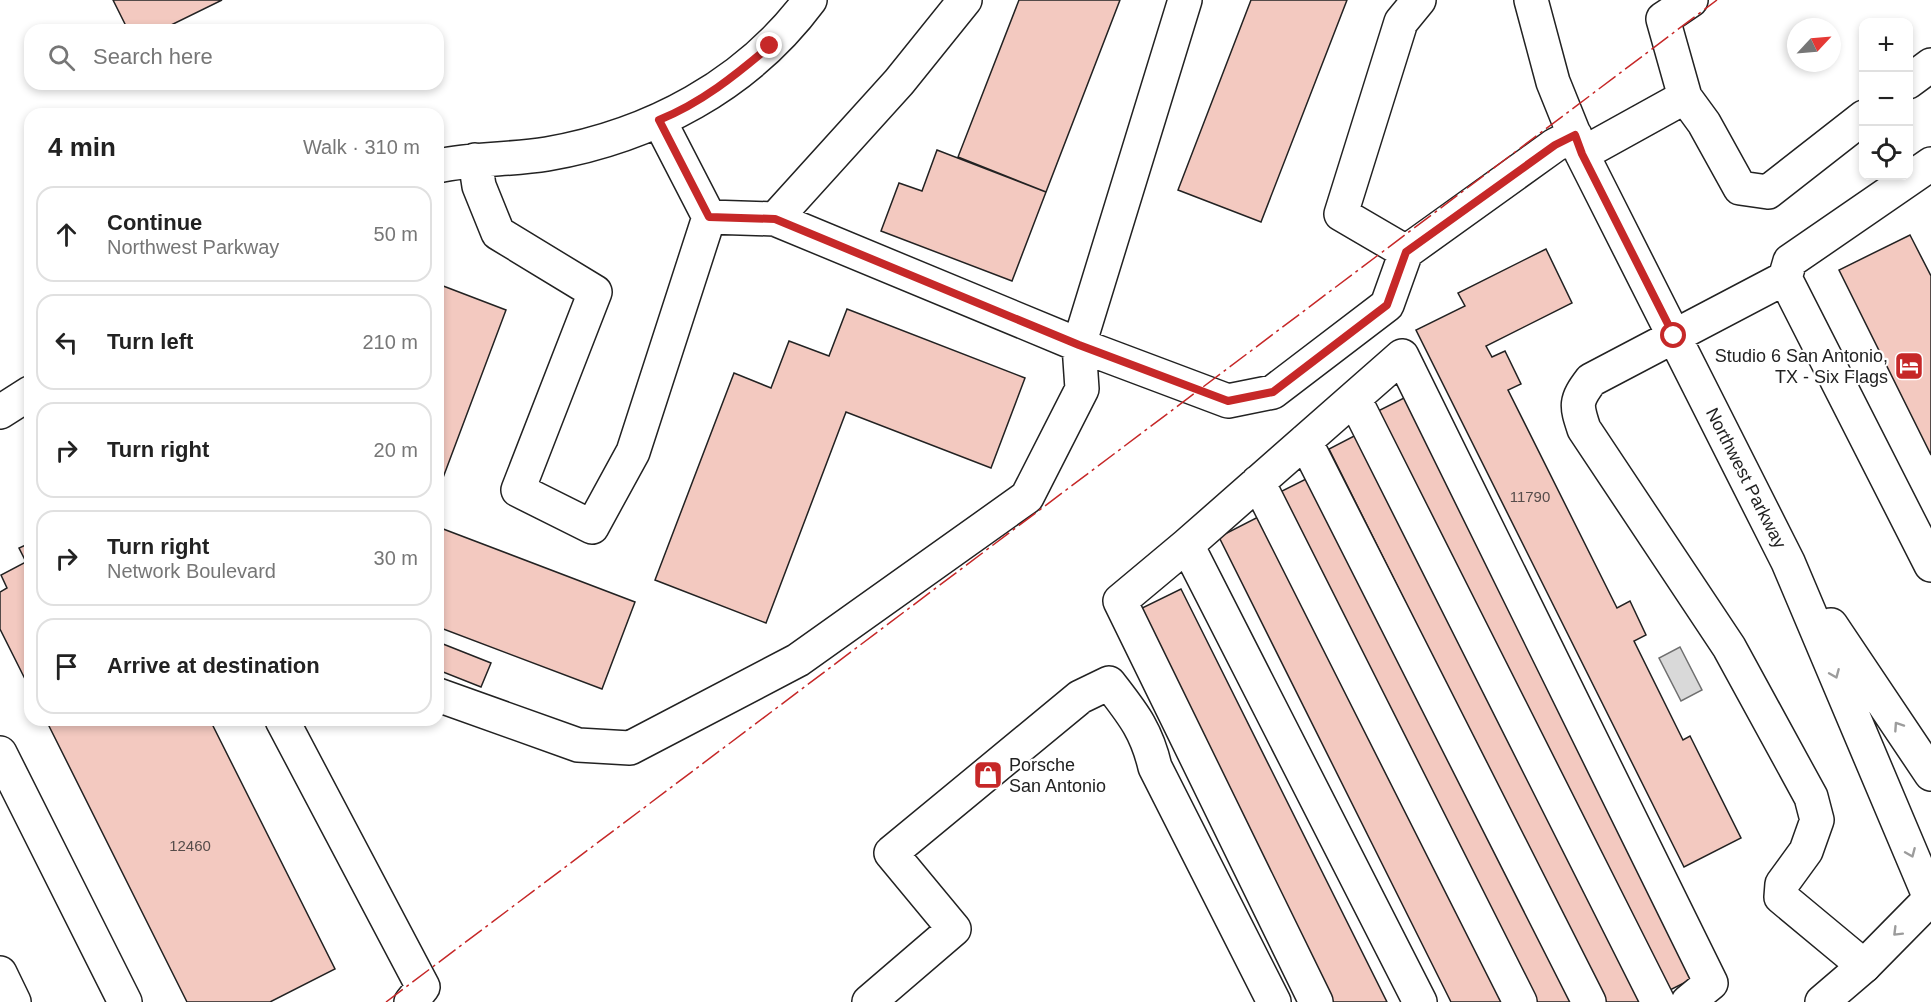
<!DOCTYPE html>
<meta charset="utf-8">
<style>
body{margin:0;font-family:Arial,sans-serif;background:#f2f2f2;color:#222}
.controls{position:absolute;right:18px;top:18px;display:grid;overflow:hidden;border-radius:12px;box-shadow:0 3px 9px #0003}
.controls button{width:54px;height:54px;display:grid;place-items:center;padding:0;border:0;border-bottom:2px solid #e0e0e0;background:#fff;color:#222;font:30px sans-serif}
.compass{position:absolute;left:1787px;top:18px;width:54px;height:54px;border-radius:50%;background:#fff;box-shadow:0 3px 9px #0003;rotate:64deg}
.stop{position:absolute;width:18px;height:18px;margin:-14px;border:4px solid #c62828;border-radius:50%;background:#fff}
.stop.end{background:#c62828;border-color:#fff;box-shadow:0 2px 6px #0008}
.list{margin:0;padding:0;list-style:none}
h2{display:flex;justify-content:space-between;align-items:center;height:78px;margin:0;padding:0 24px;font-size:26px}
h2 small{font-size:20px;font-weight:400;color:#767676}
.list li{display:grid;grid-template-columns:39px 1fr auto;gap:18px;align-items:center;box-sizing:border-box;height:96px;margin:0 12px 12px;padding:0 12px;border:2px solid #e0e0e0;border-radius:18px}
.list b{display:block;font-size:22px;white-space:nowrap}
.list p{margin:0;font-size:20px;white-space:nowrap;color:#767676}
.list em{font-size:20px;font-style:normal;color:#767676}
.icon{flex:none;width:33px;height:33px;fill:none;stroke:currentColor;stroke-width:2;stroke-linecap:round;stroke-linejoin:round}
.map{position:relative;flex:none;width:1931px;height:1002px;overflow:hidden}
.search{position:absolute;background:#fff;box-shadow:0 3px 9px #0003;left:24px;top:24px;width:420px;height:66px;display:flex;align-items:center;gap:15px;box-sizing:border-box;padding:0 21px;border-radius:18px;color:#767676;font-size:22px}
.panel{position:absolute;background:#fff;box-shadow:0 3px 9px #0003;left:24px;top:108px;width:420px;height:618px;border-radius:18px}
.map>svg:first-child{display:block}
.water{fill:#d9d9d9;stroke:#6f6f6f;stroke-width:1.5}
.building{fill:#f3c9c0;stroke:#222;stroke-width:1.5}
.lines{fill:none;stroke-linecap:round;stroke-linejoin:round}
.minor-casing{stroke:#222;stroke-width:36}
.major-casing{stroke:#222;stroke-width:36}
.minor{stroke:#fff;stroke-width:33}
.major{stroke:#fff;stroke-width:33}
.power{stroke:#c62828;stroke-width:1.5;stroke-dasharray:21 4.5 3 4.5;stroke-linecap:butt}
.oneway{stroke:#9c9c9c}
.route{stroke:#c62828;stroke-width:8}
.labels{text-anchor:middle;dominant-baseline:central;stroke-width:4.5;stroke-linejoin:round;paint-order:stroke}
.number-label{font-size:15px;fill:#564c4a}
.poi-label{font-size:18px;fill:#222;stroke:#fff;text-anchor:end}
.street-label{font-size:18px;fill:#222;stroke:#fff}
</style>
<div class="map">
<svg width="1931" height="1002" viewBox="0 0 1931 1002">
<rect width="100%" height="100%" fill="#fff"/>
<!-- water -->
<path class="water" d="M1680 647 1702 690 1681 701 1659 658Z"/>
<!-- building -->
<path class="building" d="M113 0H222L161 30H128Z
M1019 0H1120L1046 192 958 157Z
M1251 0H1347L1261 222 1178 190Z
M937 150 1046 192 1012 281 881 231 899 183 922 191Z
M1910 235 1931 276V455L1839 270Z
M1546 249 1572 303 1486 346 1492 357 1505 351 1521 384 1508 390 1617 608 1630 601 1646 635 1634 641 1683 740 1690 736 1741 838 1684 867 1416 330 1465 306 1458 293Z
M438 284 506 310 438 491Z
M847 309 1025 378 991 468 846 412 766 623 655 580 734 373 771 388 789 341 829 356Z
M1408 396 1698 976 1668 991 1378 411Z
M1358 434 1642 1002H1605L1329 449Z
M1310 477 1572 1002H1535L1280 492Z
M1262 515 1505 1002H1451L1219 537Z
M438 527 635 602 602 689 438 627Z
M30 543V689L0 629V592L7 588 1 575 26 562 19 548Z
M1181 589 1387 1002H1333L1138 610Z
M438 642 491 663 481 687 438 670Z
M46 720H210L335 969 270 1002H187Z"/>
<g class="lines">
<!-- minor casing -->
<g class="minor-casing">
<path id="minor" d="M1419 0 1401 22 1341 214 1406 252 1555 145 1575 135
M1531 0 1553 82 1582 154 1788 562 1930 898
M1908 82 1931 65
M1685 97 1663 19 1691 0
M659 120 709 217 775 219 899 82 965 0
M1582 154 1685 97 1704 123 1740 188 1768 192 1864 117
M475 160 479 186 498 233 595 292 518 490 592 527 633 452 709 217
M1931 164 1790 261 1785 278 1931 565
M438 166C474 158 511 160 547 154 651 136 747 85 810 0
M775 219 1079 345 1228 401 1273 392 1387 305 1406 252
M1785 278 1591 380C1575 401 1576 405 1584 429L1729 647 1811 797 1817 820 1806 851 1782 884 1781 897 1864 966
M1354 398 1658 1002
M0 412 30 393
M1305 441 1589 1002
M1258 482 1520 1002
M1187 545 1120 601 1316 1002
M1831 625 1931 774
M438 695 578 745 630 748 798 660 1027 497 1082 389 1079 345 1185 0
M282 720 423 987 411 1002
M0 753 125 1002
M0 973 14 1002
M869 1002 954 929 891 853 1080 697 1109 683C1132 713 1146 729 1155 767L1274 1002
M1420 1002 1187 545 1402 356 1711 983 1688 1002"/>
</g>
<!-- major casing -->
<g class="major-casing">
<path id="major" d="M1822 1002 1864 966 1931 898"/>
</g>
<!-- minor -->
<use href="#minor" class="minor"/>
<!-- major -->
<use href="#major" class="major"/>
<!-- power -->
<path class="power" d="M386 1002 1717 0"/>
</g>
<!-- one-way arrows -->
<defs><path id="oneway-chevron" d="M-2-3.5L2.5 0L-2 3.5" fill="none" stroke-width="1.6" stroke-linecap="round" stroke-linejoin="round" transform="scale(1.5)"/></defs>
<g class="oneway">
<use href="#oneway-chevron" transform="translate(1835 674) rotate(67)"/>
<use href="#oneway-chevron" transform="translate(1898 726) rotate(-124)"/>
<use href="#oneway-chevron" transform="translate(1911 853) rotate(67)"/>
<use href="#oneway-chevron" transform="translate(1897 932) rotate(135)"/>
</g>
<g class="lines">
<!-- route -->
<path class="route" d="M770 46C736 75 701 103 659 120L709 217 775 219 1079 345 1228 401 1273 392 1387 305 1406 252 1555 145 1575 135 1582 154 1674 336"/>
</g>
<!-- icons -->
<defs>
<g id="hotel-square" transform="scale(1.5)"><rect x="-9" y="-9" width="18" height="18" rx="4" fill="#c62828" stroke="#fff"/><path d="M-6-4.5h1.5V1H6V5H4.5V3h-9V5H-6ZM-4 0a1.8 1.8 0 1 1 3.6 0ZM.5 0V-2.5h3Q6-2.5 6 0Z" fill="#fff"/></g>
<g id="shop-square" transform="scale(1.5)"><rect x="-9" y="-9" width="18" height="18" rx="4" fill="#c62828" stroke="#fff"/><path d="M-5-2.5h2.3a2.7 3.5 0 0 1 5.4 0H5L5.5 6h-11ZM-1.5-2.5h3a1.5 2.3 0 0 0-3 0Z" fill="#fff"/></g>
</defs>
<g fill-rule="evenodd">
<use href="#hotel-square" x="1909" y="366"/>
<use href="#shop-square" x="988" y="775"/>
</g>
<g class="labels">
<!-- number labels -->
<g class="number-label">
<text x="1530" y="496">11790</text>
<text x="190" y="845">12460</text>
</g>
<!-- poi labels -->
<g class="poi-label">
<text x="1888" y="356">Studio 6 San Antonio,<tspan x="1888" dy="21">TX - Six Flags</tspan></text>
<text x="1009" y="765" text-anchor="start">Porsche<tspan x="1009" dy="21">San Antonio</tspan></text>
</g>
<!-- street labels -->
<g class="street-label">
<text transform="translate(1746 478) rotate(63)">Northwest Parkway</text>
</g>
</g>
</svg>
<div class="controls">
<button>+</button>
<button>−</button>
<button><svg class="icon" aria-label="locate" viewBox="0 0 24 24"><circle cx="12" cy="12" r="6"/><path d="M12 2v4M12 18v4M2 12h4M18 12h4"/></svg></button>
</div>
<svg class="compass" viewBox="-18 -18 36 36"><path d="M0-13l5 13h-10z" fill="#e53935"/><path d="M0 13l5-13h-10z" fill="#767676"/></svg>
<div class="stop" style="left:1674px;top:336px"></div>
<div class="stop end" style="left:770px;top:46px"></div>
<div class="search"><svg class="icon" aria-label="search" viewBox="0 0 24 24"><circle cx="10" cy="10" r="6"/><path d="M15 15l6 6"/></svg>Search here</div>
<section class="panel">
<h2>4 min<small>Walk · 310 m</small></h2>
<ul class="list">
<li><svg class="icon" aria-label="ahead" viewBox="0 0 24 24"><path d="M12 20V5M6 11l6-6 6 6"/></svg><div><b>Continue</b><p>Northwest Parkway</p></div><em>50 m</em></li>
<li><svg class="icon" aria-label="left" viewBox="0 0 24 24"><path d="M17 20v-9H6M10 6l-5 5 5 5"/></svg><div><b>Turn left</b></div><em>210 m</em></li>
<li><svg class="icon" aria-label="right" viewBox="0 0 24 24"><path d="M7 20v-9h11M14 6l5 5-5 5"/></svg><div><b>Turn right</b></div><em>20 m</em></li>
<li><svg class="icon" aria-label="right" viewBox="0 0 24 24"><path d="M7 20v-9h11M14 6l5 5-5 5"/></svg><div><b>Turn right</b><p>Network Boulevard</p></div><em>30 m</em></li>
<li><svg class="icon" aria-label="arrive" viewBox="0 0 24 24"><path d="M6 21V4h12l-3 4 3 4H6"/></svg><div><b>Arrive at destination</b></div></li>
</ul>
</section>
</div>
